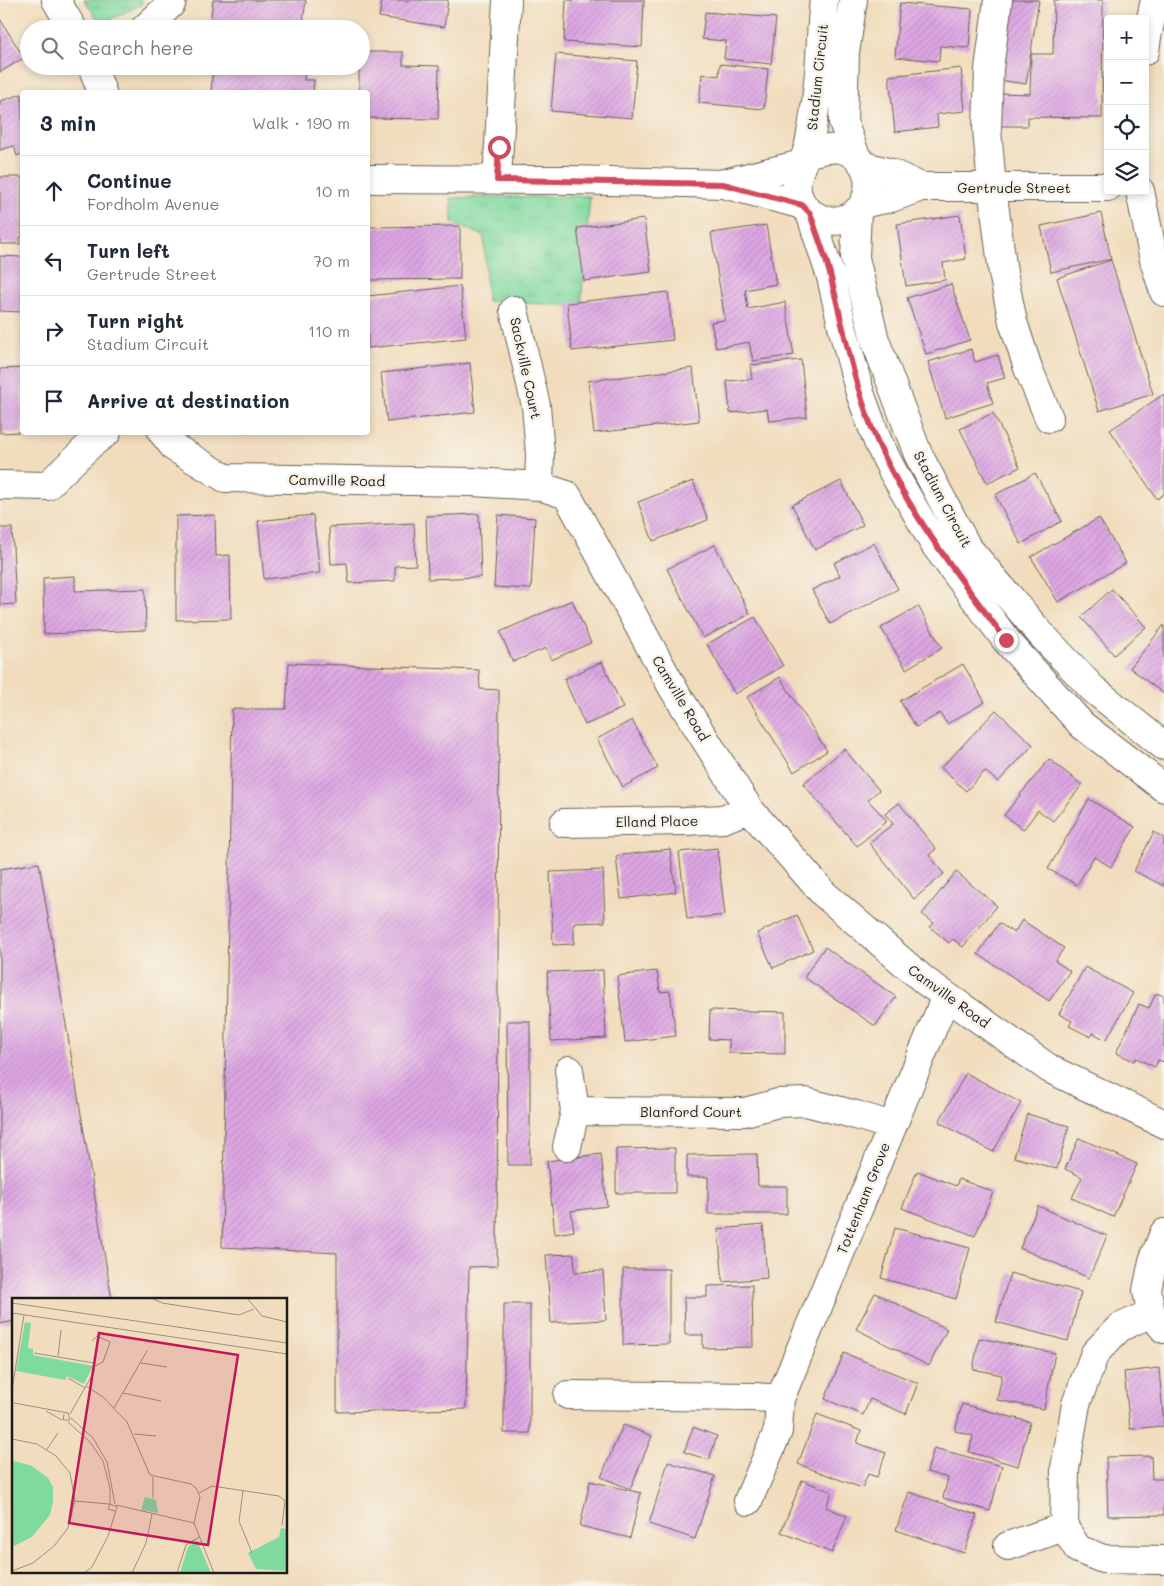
<!DOCTYPE html>
<meta charset="utf-8">
<style>
body{margin:0;font-family:Mali,sans-serif;background:#f2f2f3;color:#1f2937}
.controls{position:absolute;right:15px;top:15px;display:grid;overflow:hidden;border-radius:5px;box-shadow:0 2px 8px #0003}
.controls button{width:45px;height:45px;display:grid;place-items:center;padding:0;border:0;border-bottom:1px solid #e0e1e3;background:#fff;color:#1f2937;font:25px sans-serif}
.stop{position:absolute;width:15px;height:15px;margin:-11px;border:4px solid #d1495b;border-radius:50%;background:#fff}
.stop.end{background:#d1495b;border-color:#fff;box-shadow:0 1px 5px #0008}
.list{margin:0;padding:0;list-style:none}
h2{display:flex;justify-content:space-between;align-items:center;height:65px;margin:0;padding:0 20px;font-size:21px}
h2 small{font-size:16px;font-weight:400;color:#747a83}
.list li{display:grid;grid-template-columns:32px 1fr auto;gap:15px;align-items:center;box-sizing:border-box;height:70px;padding:0 20px;border-top:1px solid #e0e1e3}
.list b{display:block;font-size:19px;white-space:nowrap}
.list p{margin:0;font-size:16px;white-space:nowrap;color:#747a83}
.list em{font-size:16px;font-style:normal;color:#747a83}
.icon{flex:none;width:28px;height:28px;fill:none;stroke:currentColor;stroke-width:2;stroke-linecap:round;stroke-linejoin:round}
.map{position:relative;flex:none;width:1164px;height:1586px;overflow:hidden}
.search{position:absolute;background:#fff;box-shadow:0 2px 8px #0003;left:20px;top:20px;width:350px;height:55px;display:flex;align-items:center;gap:12px;box-sizing:border-box;padding:0 18px;border-radius:28px;color:#747a83;font-size:19px}
.panel{position:absolute;background:#fff;box-shadow:0 2px 8px #0003;left:20px;top:90px;width:350px;height:345px;border-radius:5px}
.map>svg:first-child{display:block}
.park{fill:url(#park-tufts);stroke:#4e7b5e}
.building{fill:url(#building-hatch)}
.lines{fill:none;stroke-linecap:round;stroke-linejoin:round}
.minor-casing{stroke:#676054;stroke-width:30}
.minor{stroke:#fff;stroke-width:28}
.route{stroke:#d1495b;stroke-width:6}
.labels{text-anchor:middle;dominant-baseline:central;stroke-width:5;stroke-linejoin:round;paint-order:stroke}
.street-label{font-size:14px;fill:#1c1c1c;stroke:#f7f3e8}
.inset-road{fill:none;stroke:#9c907d;stroke-width:1}
.view{fill:#c2185b;fill-opacity:0.15;stroke:#c2185b;stroke-width:2.5}
.inset-edge{fill:none;stroke:#1c1c1c;stroke-width:2.5}
</style>
<div class="map">
<svg width="1164" height="1586" viewBox="0 0 1164 1586">
<defs>
<pattern id="park-tufts" width="24" height="20" patternUnits="userSpaceOnUse" patternTransform="scale(1.25)"><rect width="24" height="20" fill="#7fdaa0"/><path d="M3 7l-1-3M5 7V3M7 7l1-3M15 17l-1-3M17 17v-4M19 17l1-3" fill="none" stroke="#6dba89"/></pattern>
<pattern id="building-hatch" width="6" height="6" patternUnits="userSpaceOnUse" patternTransform="scale(1.25)"><rect width="6" height="6" fill="#dda6e3"/><path d="M-1 1l2-2M0 6l6-6M5 7l2-2" fill="none" stroke="#bd8ec2"/></pattern>
</defs>
<rect width="100%" height="100%" fill="#f7f3e8"/>
<filter id="ink" filterUnits="userSpaceOnUse"><feTurbulence type="fractalNoise" baseFrequency=".02" numOctaves="2"/><feDisplacementMap in="SourceGraphic" scale="10" xChannelSelector="R" yChannelSelector="G"/><feConvolveMatrix kernelMatrix="1 2 1 2 8 2 1 2 1" color-interpolation-filters="sRGB"/></filter>
<filter id="wash" filterUnits="userSpaceOnUse"><feTurbulence type="fractalNoise" baseFrequency=".0096" numOctaves="4" result="noise"/><feDisplacementMap in="SourceGraphic" scale="20" xChannelSelector="R" yChannelSelector="G"/><feGaussianBlur stdDeviation="1.12" result="paint"/><feColorMatrix in="noise" values="0 0 0 0 0 0 0 0 0 0 0 0 0 0 0 0 0 1.4 0 .05"/><feComposite in="paint" operator="in"/></filter>
<g filter="url(#wash)">
<rect width="100%" height="100%" fill="#f1ddbd"/>
<!-- park -->
<path class="park" d="M84 0H143L140 5 101 24Z
M590 196 581 306 487 301 484 236 452 222 451 198Z"/>
<g id="blocks">
<!-- building -->
<path class="building" d="M213 0H306L302 29H247L210 24Z
M382 0H448L444 27 379 17Z
M566 0H644L642 47 564 42Z
M1011 0H1039L1026 84 998 80Z
M1054 0H1103L1102 118 1028 117V126H998L999 93 1030 94 1031 54H1053Z
M900 3 972 9 969 48 940 46 939 61 895 57Z
M705 12 776 18 771 64 724 59 726 41 702 39Z
M0 19 24 58 0 72Z
M361 52H403V65L439 66 438 119 368 118V92H359V66H361Z
M556 54 637 61 632 118 551 111Z
M720 64 768 69 764 109 699 103 702 74 719 76Z
M213 66H305L304 80H314L313 92H211Z
M961 68 965 111 937 114 938 127 895 132 889 76Z
M22 94V154L17 156 14 146 0 150V101Z
M0 177H22V237H20V244H0Z
M1101 213 1111 259 1051 272 1041 226Z
M960 215 966 259 943 263 945 280 906 286 897 224Z
M644 219 651 272 584 281 577 228Z
M766 225 776 284 745 290 748 309 785 302 794 355 753 361 749 342 716 348 711 322 725 320 711 233Z
M460 226V279L368 280V227Z
M0 256 22 257V312L0 311Z
M1111 260 1153 394 1099 411 1057 278Z
M951 284 970 340 926 354 907 298Z
M460 286 466 338 368 348V296Z
M668 292 673 340 572 351 567 303Z
M971 349 975 362 998 355 1005 378 987 383 993 403 945 418 928 362Z
M801 360 807 417 769 421 767 409 730 413 727 381 752 379 750 365Z
M470 363 475 412 387 422 381 373Z
M22 368V432L0 433V369Z
M693 368 699 421 594 433 588 381Z
M1164 394V494L1157 499 1110 430Z
M993 413 1020 467 987 483 960 429Z
M1035 473 1062 521 1021 544 995 495Z
M693 481 708 520 653 541 638 502Z
M841 481 863 525 815 550 792 505Z
M479 514 481 577 428 579 426 516Z
M215 515 216 556 230 555 231 619 176 620V516Z
M313 515 320 573 264 579 258 521Z
M498 515 535 518 531 589 494 587Z
M1099 518 1126 563 1058 602 1031 557Z
M414 523 416 565 395 566V581L349 583 347 563 331 564 329 527Z
M0 528H12L16 604 0 605Z
M874 543 898 589 830 624 812 590 840 576 834 563Z
M715 545 750 614 703 638 667 569Z
M75 576V591L145 589 146 630 44 634 43 578Z
M1112 589 1146 627 1114 655 1081 617Z
M572 600 591 643 551 660 546 648 513 662 500 632Z
M918 606 942 648 906 669 881 628Z
M755 617 783 666 735 694 707 644Z
M1164 625V694L1130 668Z
M602 662 623 708 585 725 564 679Z
M289 663 479 670 480 689 499 690 497 1266 469 1267 466 1409 337 1412V1253L222 1247 232 709H286Z
M963 664 985 702 947 724 940 713 916 727 900 701Z
M780 677 827 751 794 772 747 697Z
M996 710 1033 745 998 782 985 771 966 791 941 768Z
M632 720 658 768 623 787 597 739Z
M844 749 879 790 868 800 887 821 857 846 803 784Z
M1049 759 1082 785 1053 821 1038 810 1023 830 1004 815Z
M1089 799 1135 827 1111 867 1094 857 1077 885 1048 869Z
M899 803 936 849 929 855 944 874 914 899 869 843 893 824 885 814Z
M1154 832 1164 838V886L1134 871Z
M717 848 725 915 687 919 679 852Z
M670 849 676 892 621 899 616 856Z
M39 863 112 1300H14V1321L0 1324V869Z
M603 870 605 922 574 923V944L553 945 550 872Z
M956 872 997 906 963 947 953 939 949 943 930 927 934 923 922 914Z
M797 915 813 950 773 968 757 933Z
M1022 920 1064 948 1055 961 1070 971 1049 1001 978 954 999 923 1014 933Z
M825 947 896 997 875 1026 804 977Z
M1085 967 1133 993 1106 1040 1093 1033 1091 1037 1069 1026 1072 1021 1059 1014Z
M603 970 606 1038 551 1041 547 972Z
M657 971 660 992 670 991 676 1036 625 1042 617 976Z
M1156 993 1164 996V1062L1158 1060 1155 1067 1136 1058 1134 1061 1116 1053 1139 1004 1149 1008Z
M710 1010 785 1012V1054L729 1053V1040L709 1039Z
M507 1021H530V1165H508Z
M966 1073 1021 1103 993 1152 939 1122Z
M1027 1114 1069 1126 1057 1169 1014 1157Z
M1079 1138 1137 1164 1113 1217 1072 1198 1082 1177 1065 1169Z
M675 1148V1193H616V1149Z
M601 1154 607 1206 571 1211 574 1231 555 1234 547 1161Z
M757 1154 758 1186H787V1214H708V1177H687V1155Z
M917 1171 956 1186 959 1179 993 1192 975 1236 902 1208Z
M1038 1206 1107 1236 1089 1278 1020 1248Z
M763 1225 767 1278 723 1282 718 1229Z
M895 1228 970 1248 956 1299 881 1278Z
M574 1254 575 1272 603 1271 606 1320 551 1323 546 1255Z
M623 1269H669V1344L623 1345Z
M1010 1273 1081 1292 1068 1341 996 1322Z
M752 1285 753 1347 703 1348V1335H685L684 1297H707V1286Z
M875 1293 947 1329 929 1366 856 1329Z
M504 1304H530V1433H504Z
M979 1338 1055 1353 1044 1409 997 1400 1002 1375 973 1369Z
M844 1353 918 1383 906 1414 870 1399 863 1415 825 1399Z
M1159 1368 1164 1426 1130 1429 1124 1372Z
M962 1404 1030 1422 1018 1466 969 1452 973 1436 955 1431Z
M817 1414 861 1431 857 1443 886 1453 877 1477 868 1474 862 1488 798 1464Z
M623 1425 652 1436 630 1489 601 1477Z
M693 1427 717 1436 709 1460 684 1452Z
M934 1448 1002 1466 990 1511 943 1498 948 1478 927 1472Z
M1151 1456 1152 1479H1164V1515L1108 1516 1106 1457Z
M668 1462 715 1476 695 1539 649 1524Z
M802 1480 832 1492 826 1507 847 1516 832 1553 781 1532Z
M590 1481 641 1493 630 1538 580 1526Z
M909 1492 977 1515 964 1553 896 1530Z"/>
</g>
</g>
<g filter="url(#ink)">
<use href="#blocks" fill-opacity="0" stroke="#676054" stroke-width="1"/>
<g class="lines">
<!-- minor casing -->
<g class="minor-casing">
<path id="minor" d="M56 0 73 29
M853 0 845 53 843 122 856 156
M998 0 989 69 987 129 992 187 1003 273 1013 322 1028 368 1049 418
M144 29 171 4 172 0
M1145 51 1147 37 1155 0
M92 66 102 92
M808 153C819 151 830 147 841 149 875 157 878 205 847 218 827 226 804 215 798 195 792 176 806 161 809 144 814 120 817 96 819 72 821 48 821 24 824 0
M865 166 891 173 921 187
M368 179 570 180 723 184 803 205
M497 180 507 0
M724 183 802 164
M1140 191 1154 260 1164 292
M865 203 891 198 921 187H1108
M857 211 855 258 875 340 918 454 967 547 1039 632 1093 689 1164 746
M810 213 831 277 843 330 860 393 878 442 893 472 935 545 1006 640 1082 725 1164 788
M514 310 536 406 540 454 539 486
M162 432 175 448 225 478 472 482 539 486 567 495 674 690 749 809 824 894 925 981 1050 1069 1164 1124
M0 485 47 486 91 444 107 432
M564 823 685 821 723 819 749 809
M575 1111 745 1112 778 1103 806 1102 856 1115 892 1126
M567 1147 575 1111 569 1070
M1164 1233 1153 1261 1147 1290 1151 1313 1164 1329
M1151 1313 1119 1328 1095 1353 1076 1404 1065 1468 1064 1527 1078 1549 1103 1559 1164 1560
M568 1395 755 1397 780 1399
M748 1501 778 1431 780 1399 946 996
M1008 1546 1064 1527"/>
</g>
<!-- minor -->
<use href="#minor" class="minor"/>
</g>
</g>
<g class="lines" filter="url(#ink)">
<!-- route -->
<path class="route" d="M499 147 497 180 723 184 802 205 810 213C817 235 826 256 831 278 845 334 855 390 878 443 910 515 959 577 1006 640"/>
</g>
<g class="labels">
<!-- street labels -->
<g class="street-label">
<text transform="translate(817 77) rotate(-84)">Stadium Circuit</text>
<text x="1014" y="187">Gertrude Street</text>
<text transform="translate(526 368) rotate(78)">Sackville Court</text>
<text transform="translate(337 480) rotate(1)">Camville Road</text>
<text transform="translate(943 499) rotate(62)">Stadium Circuit</text>
<text transform="translate(681 698) rotate(59)">Camville Road</text>
<text transform="translate(657 821) rotate(-1)">Elland Place</text>
<text transform="translate(949 996) rotate(36)">Camville Road</text>
<text x="691" y="1111">Blanford Court</text>
<text transform="translate(863 1198) rotate(-68)">Tottenham Grove</text>
</g>
</g>
<!-- overview -->
<g transform="translate(12 1298)">
<rect width="275" height="275" fill="#f1ddbd"/>
<path d="M13 24 19 25 16 50 21 51V57L81 68 72 86 55 78 53 82 4 73ZM133 199 144 202 146 215 129 212ZM269 230 274 231 275 240 274 273 244 271 236 255 267 239ZM185 242 199 275H168L176 249Z" fill="#7fdaa0"/>
<path d="M3 163 20 168 36 180 41 189V204L38 217 20 239 0 249V164Z" fill="#7fdaa0"/>
<path class="inset-road" d="M139 0 150 5 227 17 242 11M235 0 250 18 275 24M0 5 275 45M0 15 275 56M80 43 85 38 98 44 91 64 83 68M22 55 82 65V74L58 116M46 58 49 32M129 65 155 69M56 80 73 90M74 88 91 99 115 124 138 177 179 186 184 190 188 199 182 225M0 92 12 17M111 95 149 103M2 105 56 115 58 122H51L52 116M102 110 135 53M34 113 50 122M59 120 81 140 95 164 103 206M56 124 78 144 91 163 98 190V206M122 136 144 138M0 141 25 146 44 158 58 175 63 203 56 230 42 248 21 265 0 273M35 151 46 135M231 193 227 223 240 255M187 195 200 188 267 198 273 203 270 227M141 200V179M63 203 97 206M104 207 182 225 202 275M72 275 80 269 96 238 105 209 98 206 96 211 103 213M120 275 134 245 140 216M165 275 174 247 187 239"/>
<path class="view" d="M87 35 226 57 196 247 57 225Z"/>
<rect width="275" height="275" class="inset-edge"/>
</g>
</svg>
<div class="controls">
<button>+</button>
<button>−</button>
<button><svg class="icon" aria-label="locate" viewBox="0 0 24 24"><circle cx="12" cy="12" r="6"/><path d="M12 2v4M12 18v4M2 12h4M18 12h4"/></svg></button>
<button><svg class="icon" aria-label="layers" viewBox="0 0 24 24"><path d="M12 4l9 5-9 5-9-5zM3 14l9 5 9-5"/></svg></button>
</div>
<div class="stop" style="left:499px;top:147px"></div>
<div class="stop end" style="left:1006px;top:640px"></div>
<div class="search"><svg class="icon" aria-label="search" viewBox="0 0 24 24"><circle cx="10" cy="10" r="6"/><path d="M15 15l6 6"/></svg>Search here</div>
<section class="panel">
<h2>3 min<small>Walk · 190 m</small></h2>
<ul class="list">
<li><svg class="icon" aria-label="ahead" viewBox="0 0 24 24"><path d="M12 20V5M6 11l6-6 6 6"/></svg><div><b>Continue</b><p>Fordholm Avenue</p></div><em>10 m</em></li>
<li><svg class="icon" aria-label="left" viewBox="0 0 24 24"><path d="M17 20v-9H6M10 6l-5 5 5 5"/></svg><div><b>Turn left</b><p>Gertrude Street</p></div><em>70 m</em></li>
<li><svg class="icon" aria-label="right" viewBox="0 0 24 24"><path d="M7 20v-9h11M14 6l5 5-5 5"/></svg><div><b>Turn right</b><p>Stadium Circuit</p></div><em>110 m</em></li>
<li><svg class="icon" aria-label="arrive" viewBox="0 0 24 24"><path d="M6 21V4h12l-3 4 3 4H6"/></svg><div><b>Arrive at destination</b></div></li>
</ul>
</section>
</div>
